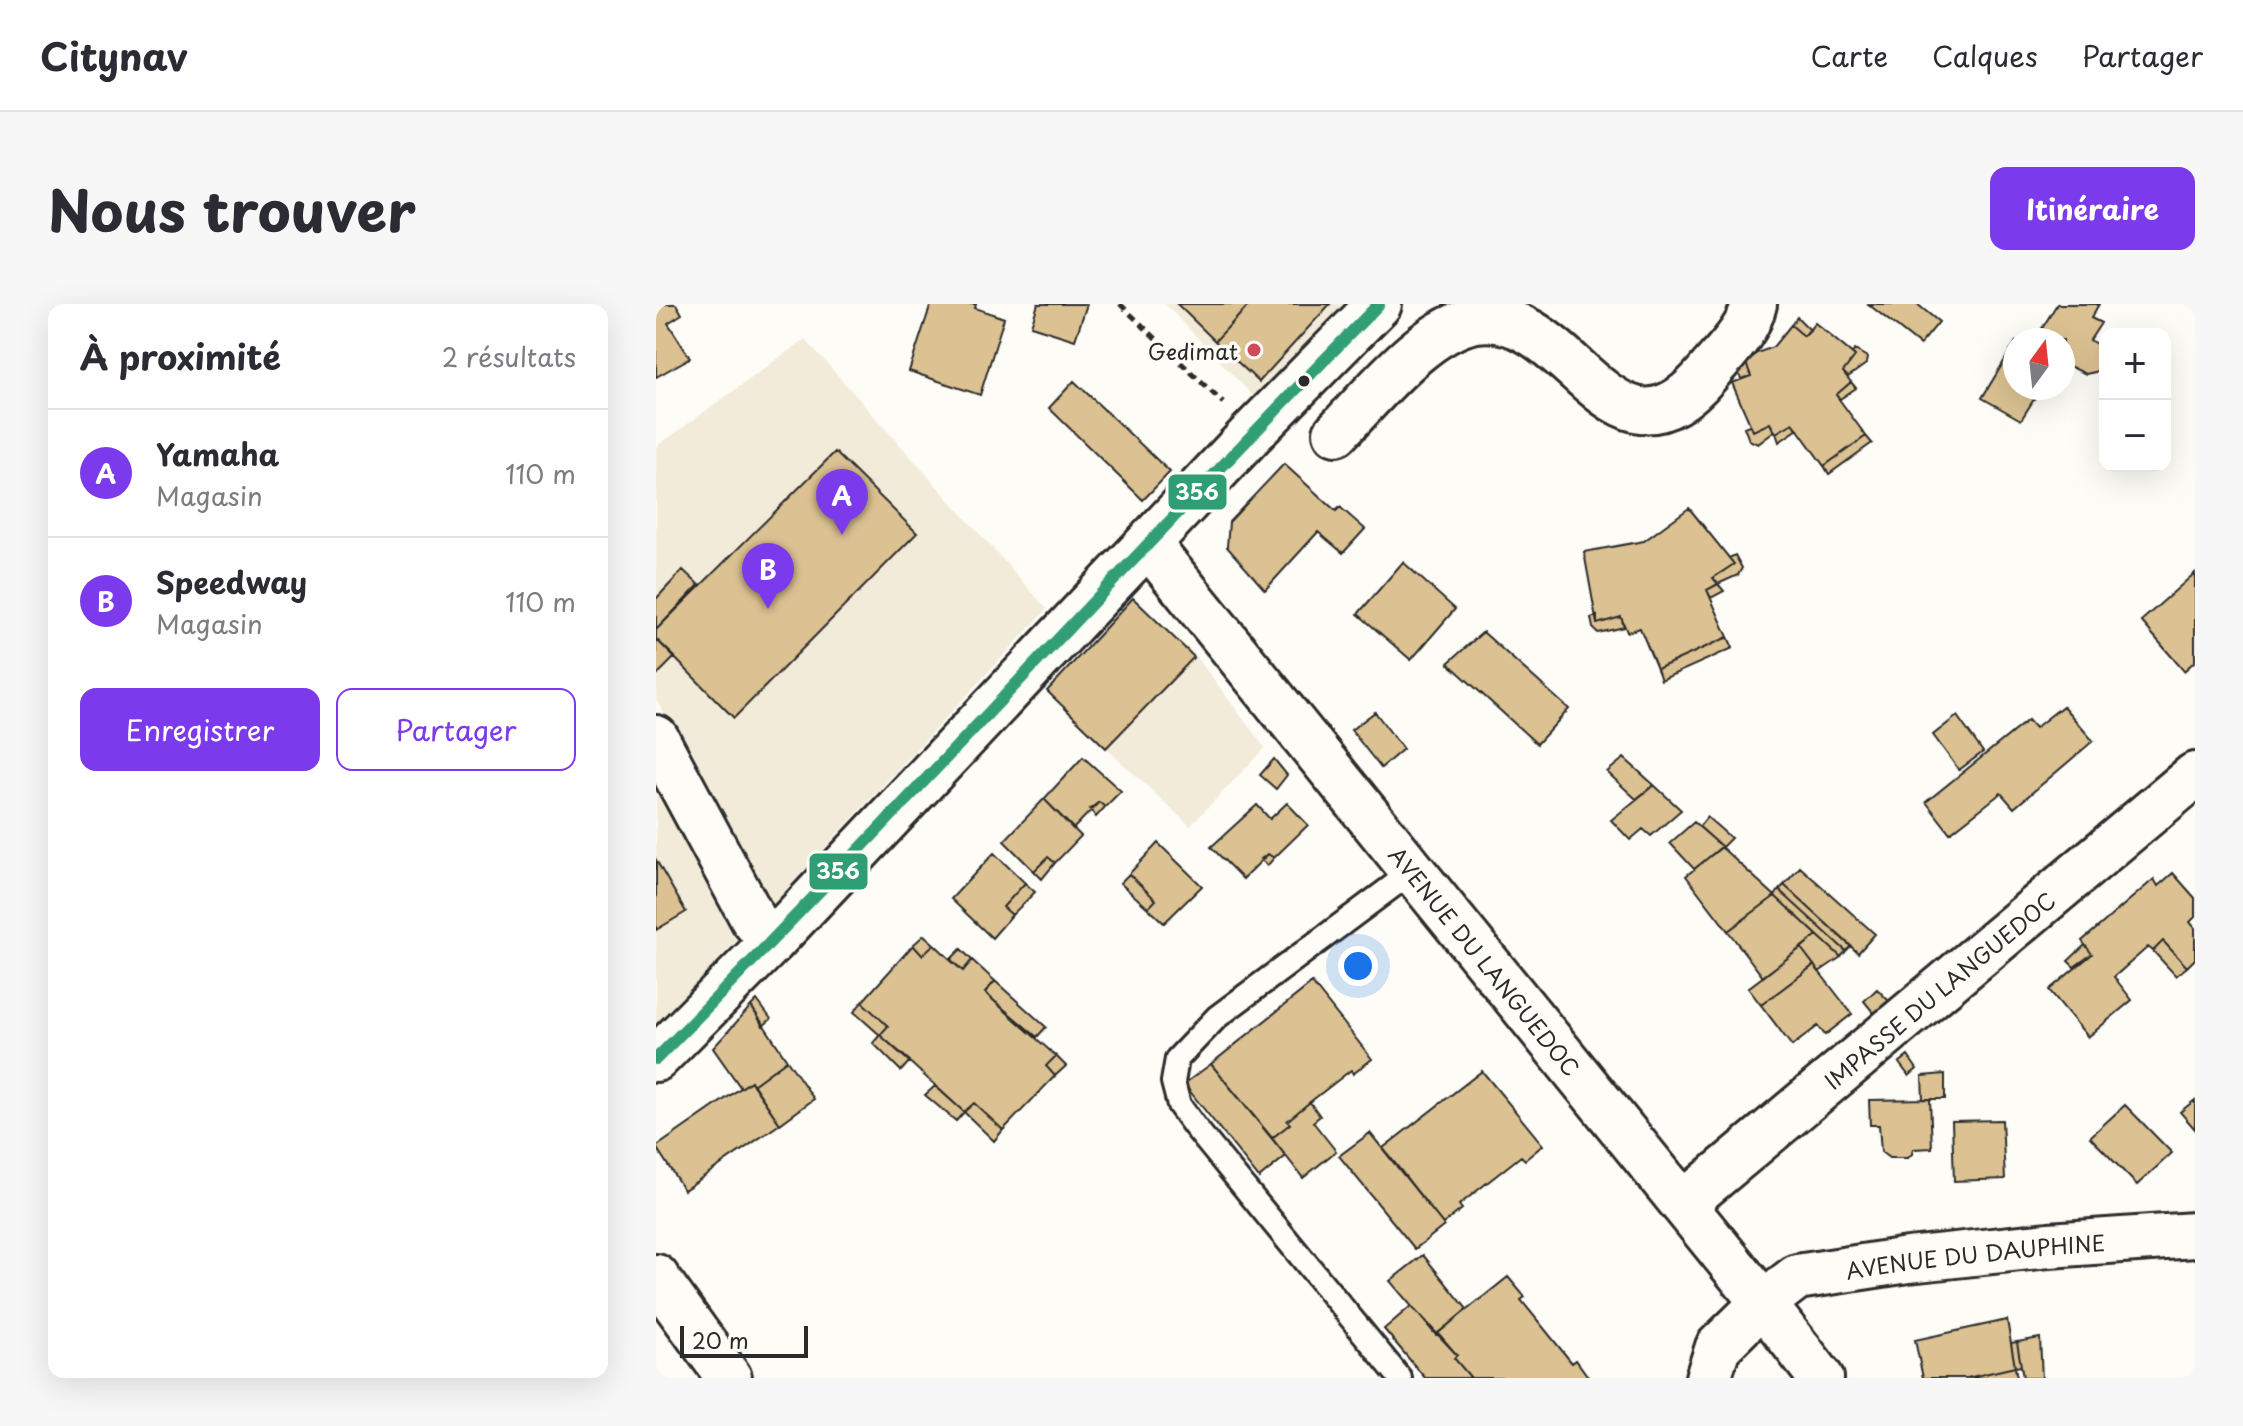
<!DOCTYPE html>
<html lang="fr">
<meta charset="utf-8">
<style>
body{margin:0;font-family:"Playpen Sans",sans-serif;background:#f7f7f7;color:#2b2b33}
.controls{position:absolute;right:24px;top:24px;display:grid;overflow:hidden;border-radius:16px;box-shadow:0 8px 32px #0002}
.controls button{width:72px;height:72px;display:grid;place-items:center;padding:0;border:0;border-bottom:2px solid #e1e1e2;background:#fff;color:#2b2b33;font:40px sans-serif}
.compass{position:absolute;left:1347px;top:24px;width:72px;height:72px;border-radius:50%;background:#fff;box-shadow:0 8px 32px #0002;rotate:15deg}
.scale{position:absolute;left:24px;bottom:20px;width:128px;box-sizing:border-box;padding-left:8px;border:4px solid #2b2b2b;border-top:0;font-size:22px;line-height:28px;white-space:nowrap;color:#2b2b2b;-webkit-text-stroke:6px #fdfcf7;paint-order:stroke}
.you{position:absolute;left:702px;top:662px;width:28px;height:28px;margin:-20px;border:6px solid #fff;border-radius:50%;background:#1a73e8;box-shadow:0 0 0 12px #1a73e833}
.badge{display:grid;place-items:center;width:52px;height:52px;border-radius:50%;background:#7c3aed;color:#fff;font-size:26px;font-weight:700}
.pin{position:absolute;translate:-50% -66px;filter:drop-shadow(0 2px 4px #0008)}
.pin::after{content:'';position:absolute;top:42px;width:28px;height:24px;background:inherit;clip-path:polygon(0 0,100% 0,50% 100%)}
.list{margin:0;padding:0;list-style:none}
h2{display:flex;justify-content:space-between;align-items:center;height:104px;margin:0;padding:0 32px;font-size:34px}
h2 small{font-size:26px;font-weight:400;color:#7c7c81}
.list li{display:grid;grid-template-columns:52px 1fr auto;gap:24px;align-items:center;box-sizing:border-box;height:128px;padding:0 32px;border-top:2px solid #e1e1e2}
.list b{display:block;font-size:30px;white-space:nowrap}
.list p{margin:0;font-size:26px;white-space:nowrap;color:#7c7c81}
.list em{font-size:26px;font-style:normal;color:#7c7c81}
.actions{display:flex;gap:16px;padding:24px 32px}
.actions a{flex:1;padding:18px 0;border:2px solid #7c3aed;border-radius:16px;text-align:center;font-size:28px;color:#7c3aed}
.actions .main{background:#7c3aed;color:#fff}
.map{position:relative;flex:none;width:1539px;height:1074px;overflow:hidden;border-radius:16px}
header{display:flex;align-items:center;gap:48px;box-sizing:border-box;height:112px;padding:0 40px;background:#fff;border-bottom:2px solid #e1e1e2}
header strong{font-size:38px}
nav{display:flex;gap:44px;margin-inline-start:auto;font-size:28px}
.intro{display:flex;align-items:center;justify-content:space-between;box-sizing:border-box;height:192px;padding:0 48px}
h1{margin:0;font-size:56px}
.button{padding:20px 36px;border-radius:16px;background:#7c3aed;color:#fff;font-size:28px;font-weight:700}
main{display:flex;gap:48px;padding:0 48px}
aside{flex:1;background:#fff;border-radius:16px;box-shadow:0 8px 32px #0002}
.map>svg:first-child{display:block}
.built{fill:#f3ebd9}
.building{fill:#dcc292;stroke:#2b2b2b;stroke-width:2}
.lines{fill:none;stroke-linecap:round;stroke-linejoin:round}
.service-casing{stroke:#2b2b2b;stroke-width:28}
.minor-casing{stroke:#2b2b2b;stroke-width:50}
.secondary-casing{stroke:#2b2b2b;stroke-width:50}
.path{stroke:#2b2b2b;stroke-width:5;stroke-dasharray:8 6;stroke-linecap:butt}
.service{stroke:#fdfcf7;stroke-width:22}
.minor{stroke:#fdfcf7;stroke-width:44}
.secondary{stroke:#fdfcf7;stroke-width:44}
.bus-1-casing{stroke:#fdfcf7;stroke-width:18}
.bus-1{stroke:#309e74;stroke-width:12}
.poi-dot{fill:#d1495b;stroke:#fdfcf7;stroke-width:3}
.bus-dot{fill:#2b2b2b;stroke:#fdfcf7;stroke-width:3}
.labels{text-anchor:middle;dominant-baseline:central;stroke-width:7;stroke-linejoin:round;paint-order:stroke}
.poi-label{font-size:22px;fill:#2b2b2b;stroke:#fdfcf7;text-anchor:end}
.street-label{font-size:22px;fill:#2b2b2b;stroke:#fdfcf7}
.line-badge{stroke:#fdfcf7;stroke-width:3}
.badge-label{font-size:22px;text-anchor:middle;font-weight:bold;fill:#fff}
</style>
<header>
<strong>Citynav</strong>
<nav><a>Carte</a><a>Calques</a><a>Partager</a></nav>
</header>
<div class="intro"><h1>Nous trouver</h1><a class="button">Itinéraire</a></div>
<main>
<aside>
<h2>À proximité<small>2 résultats</small></h2>
<ul class="list">
<li><span class="badge">A</span><div><b>Yamaha</b><p>Magasin</p></div><em>110 m</em></li>
<li><span class="badge">B</span><div><b>Speedway</b><p>Magasin</p></div><em>110 m</em></li>
</ul>
<div class="actions"><a class="main">Enregistrer</a><a>Partager</a></div>
</aside>
<div class="map">
<svg width="1539" height="1074" viewBox="0 0 1539 1074">
<rect width="100%" height="100%" fill="#fdfcf7"/>
<filter id="ink" filterUnits="userSpaceOnUse"><feTurbulence type="fractalNoise" baseFrequency=".0125" numOctaves="2"/><feDisplacementMap in="SourceGraphic" scale="16" xChannelSelector="R" yChannelSelector="G"/><feConvolveMatrix kernelMatrix="1 2 1 2 8 2 1 2 1" color-interpolation-filters="sRGB"/></filter>
<g filter="url(#ink)">
<!-- built -->
<path class="built" d="M509 0H687L598 93Z
M149 35 391 305 113 604 0 395V143Z
M478 294 540 352 609 444 534 522 390 388Z
M0 477 82 635 0 721Z"/>
<!-- building -->
<path class="building" d="M0 0H20L26 10 12 19 34 54 0 73Z
M275 0H320L319 4 348 14 324 91 253 67Z
M382 0H431L419 36 375 22Z
M521 0H594L559 37Z
M594 0H674L603 78 559 37Z
M1212 0H1261L1283 18 1264 41Z
M1401 0H1443L1435 14 1445 19 1434 36 1445 43 1449 56 1445 64 1439 68 1430 70 1413 62 1407 71V36H1379Z
M1141 13 1154 26 1148 32 1135 21Z
M1159 19 1199 52 1187 68 1195 78 1180 91 1210 132 1168 162 1137 119 1120 129 1114 119 1097 127 1076 79 1095 72 1088 54 1117 43 1135 21 1148 32Z
M1359 39V84H1385L1365 116 1326 94Z
M1199 46 1211 53 1210 60 1192 73 1187 68 1199 52 1196 49Z
M1088 54 1095 72 1085 75 1078 57Z
M418 77 514 168 487 196 393 104Z
M1195 78 1200 84 1184 95 1180 91Z
M1114 119 1118 128 1102 140 1093 136 1088 123 1093 121 1097 127Z
M1137 119 1142 125 1123 138 1120 129Z
M1210 132 1216 139 1173 170 1168 162Z
M179 148 261 229 78 414 0 335V326Z
M628 160 680 207 684 203 709 225 687 249 662 228 609 286 571 243 573 218Z
M1033 204 1078 260 1057 274 1062 280 1051 286 1072 333 1001 365 984 324 971 328 965 313 941 320 928 248 988 237Z
M1079 251 1086 264 1082 271 1062 280 1057 274 1078 260 1073 254Z
M747 258 799 305 755 356 702 310Z
M27 266 43 281 0 326V295Z
M1539 269V357L1528 367 1485 317Z
M1062 280 1068 287 1055 294 1051 286Z
M477 294 538 353 450 444 391 387Z
M941 312V320L965 313 968 323 942 329 937 324 935 314Z
M827 328 913 405 881 440 792 359Z
M1072 333 1077 344 1005 376 1001 365Z
M0 335 19 353 2 370 0 369Z
M1407 402 1437 437 1358 504 1345 489 1294 529 1270 498 1372 416 1379 424Z
M719 408 747 445 725 464 695 426Z
M1301 412 1327 448 1303 466 1277 431Z
M427 453 465 487 449 503 443 498 417 525 388 495Z
M968 454 998 481 980 495 951 468Z
M618 455 631 471 620 485 604 471Z
M998 481 1025 506 995 532 987 525 974 536 955 516Z
M388 495 425 532 399 559 392 553 378 567 348 537Z
M443 498 449 503 440 513 434 505Z
M631 499 652 521 618 554 612 550 587 575 555 543 601 501 614 515Z
M1051 513 1075 534 1066 543 1043 523Z
M1038 518 1066 543 1038 565 1014 539Z
M502 539 546 582 508 619 492 604 500 596 473 570Z
M1065 543 1119 592 1072 627 1030 572Z
M338 549 369 579 347 603 356 611 336 634 295 595Z
M612 550 618 554 611 562 605 555Z
M392 553 399 559 386 575 378 567Z
M0 556 30 608 0 626Z
M1144 563 1219 630 1202 649 1128 581Z
M1517 569 1539 594V613L1534 618 1539 624V655L1531 663 1507 637 1497 647 1492 643 1458 673 1476 696 1432 733 1393 686 1436 650 1426 637 1498 575 1502 582Z
M473 570 500 596 492 604 464 579Z
M369 579 379 588 356 611 347 603Z
M1128 581 1195 642 1190 647 1123 586Z
M1123 586 1190 647 1185 653 1119 592Z
M1119 592 1161 631 1107 673 1072 627Z
M268 631 278 640 266 651 257 641Z
M1161 631 1185 653 1163 668 1145 644Z
M1507 637 1531 663 1520 672 1497 647Z
M278 640 307 667 316 656 339 677 329 689 400 752 390 762 399 772 347 826 318 799 308 808 224 731 232 722 206 698 257 641 266 651Z
M1429 641 1436 650 1418 663 1412 657Z
M1145 644 1158 661 1105 701 1092 684Z
M305 645 316 656 307 667 294 656Z
M1158 661 1196 710 1169 731 1162 722 1136 742 1105 701Z
M339 677 390 723 381 733 329 689Z
M656 679 716 755 697 770 695 766 654 798 631 817 634 820 616 834 555 760Z
M1221 685 1242 706 1225 718 1208 697Z
M101 696 115 715 107 722 95 702Z
M206 698 232 722 224 731 198 708Z
M95 702 131 756 97 781 95 777 85 784 57 744Z
M224 731 254 757 245 767 217 739Z
M400 752 410 762 399 772 390 762Z
M1252 752 1261 765 1253 772 1243 759Z
M131 756 158 795 124 820 97 781Z
M555 760 630 852 603 874 528 780Z
M826 767 887 841 869 856 865 852 803 901 806 905 787 920 727 844Z
M1289 770V795H1267L1266 772Z
M95 777 124 820 28 886 0 843Z
M279 782 308 808 300 817 269 791Z
M1274 795 1276 844 1257 845 1256 850 1252 854H1233L1225 848 1223 821H1214L1213 796Z
M1539 796V825L1524 808Z
M654 798 664 812 657 818 680 847 647 874 616 834 634 820 631 817Z
M318 799 347 826 338 837 308 808Z
M1469 801 1516 849 1481 881 1434 833Z
M1346 816 1349 875 1298 877 1296 817Z
M714 829 787 920 788 922 759 945 683 852Z
M767 951 811 1005 780 1031 734 977Z
M852 973 869 993 865 996 916 1059 920 1056 933 1074H815L798 1054 801 1051 782 1029Z
M755 1002 801 1051 798 1054 815 1074H769L728 1025Z
M1351 1016 1359 1063 1311 1074H1267L1259 1036Z
M1384 1034 1386 1074H1367L1361 1038Z
M1361 1038 1365 1062 1359 1063 1355 1039Z
M1359 1063 1361 1074H1311Z"/>
<g class="lines">
<!-- service casing -->
<g class="service-casing">
<path id="service" d="M744 1074 539 823 523 801 517 778 521 755 561 713 757 567"/>
</g>
<!-- minor casing -->
<g class="minor-casing">
<g id="minor">
<path d="M680 129C715 94 769 24 820 16 916 2 957 181 1051 70 1069 48 1092 28 1098 0"/>
<path id="s1" d="M492 240 1107 999 1165 1074"/>
<path d="M0 434 97 615 116 638"/>
<path id="s2" d="M1027 900 1539 471"/>
<path d="M0 973 73 1074"/>
<path id="s3" d="M1052 1074 1062 1043 1107 999 1141 973 1252 956 1393 941 1539 931"/>
</g>
</g>
<!-- secondary casing -->
<g class="secondary-casing">
<path id="secondary" d="M0 755 116 638 596 129 723 0"/>
</g>
<!-- path -->
<path class="path" d="M464 0 567 99"/>
<!-- service -->
<use href="#service" class="service"/>
<!-- minor -->
<use href="#minor" class="minor"/>
<!-- secondary -->
<use href="#secondary" class="secondary"/>
<!-- bus-1 casing -->
<g class="bus-1-casing">
<path id="bus-1" d="M0 755C245 508 479 248 723 0"/>
</g>
<!-- bus-1 -->
<use href="#bus-1" class="bus-1"/>
</g>
</g>
<!-- markers -->
<circle class="poi-dot" cx="598" cy="46" r="8"/>
<circle class="bus-dot" cx="648" cy="77" r="7"/>
<g class="labels">
<!-- poi labels -->
<g class="poi-label">
<text x="582" y="46">Gedimat</text>
</g>
<!-- street labels -->
<g class="street-label">
<text stroke="none"><textPath href="#s1" startOffset="536">AVENUE DU LANGUEDOC</textPath></text>
<text stroke="none"><textPath href="#s2" startOffset="334">IMPASSE DU LANGUEDOC</textPath></text>
<text stroke="none"><textPath href="#s3" startOffset="318">AVENUE DU DAUPHINE</textPath></text>
</g>
</g>
<g class="line-badge">
<rect x="511" y="169" width="61" height="38" rx="8" fill="#309e74"/>
<rect x="152" y="548" width="61" height="39" rx="8" fill="#309e74"/>
</g>
<g class="badge-label">
<text x="541" y="196">356</text>
<text x="182" y="575">356</text>
</g>
</svg>
<div class="controls">
<button>+</button>
<button>−</button>
</div>
<svg class="compass" viewBox="-18 -18 36 36"><path d="M0-13l5 13h-10z" fill="#e53935"/><path d="M0 13l5-13h-10z" fill="#7c7c81"/></svg>
<div class="scale">20 m</div>
<div class="you"></div>
<div class="pin badge" style="left:186px;top:231px">A</div>
<div class="pin badge" style="left:112px;top:305px">B</div>
</div>
</main>
